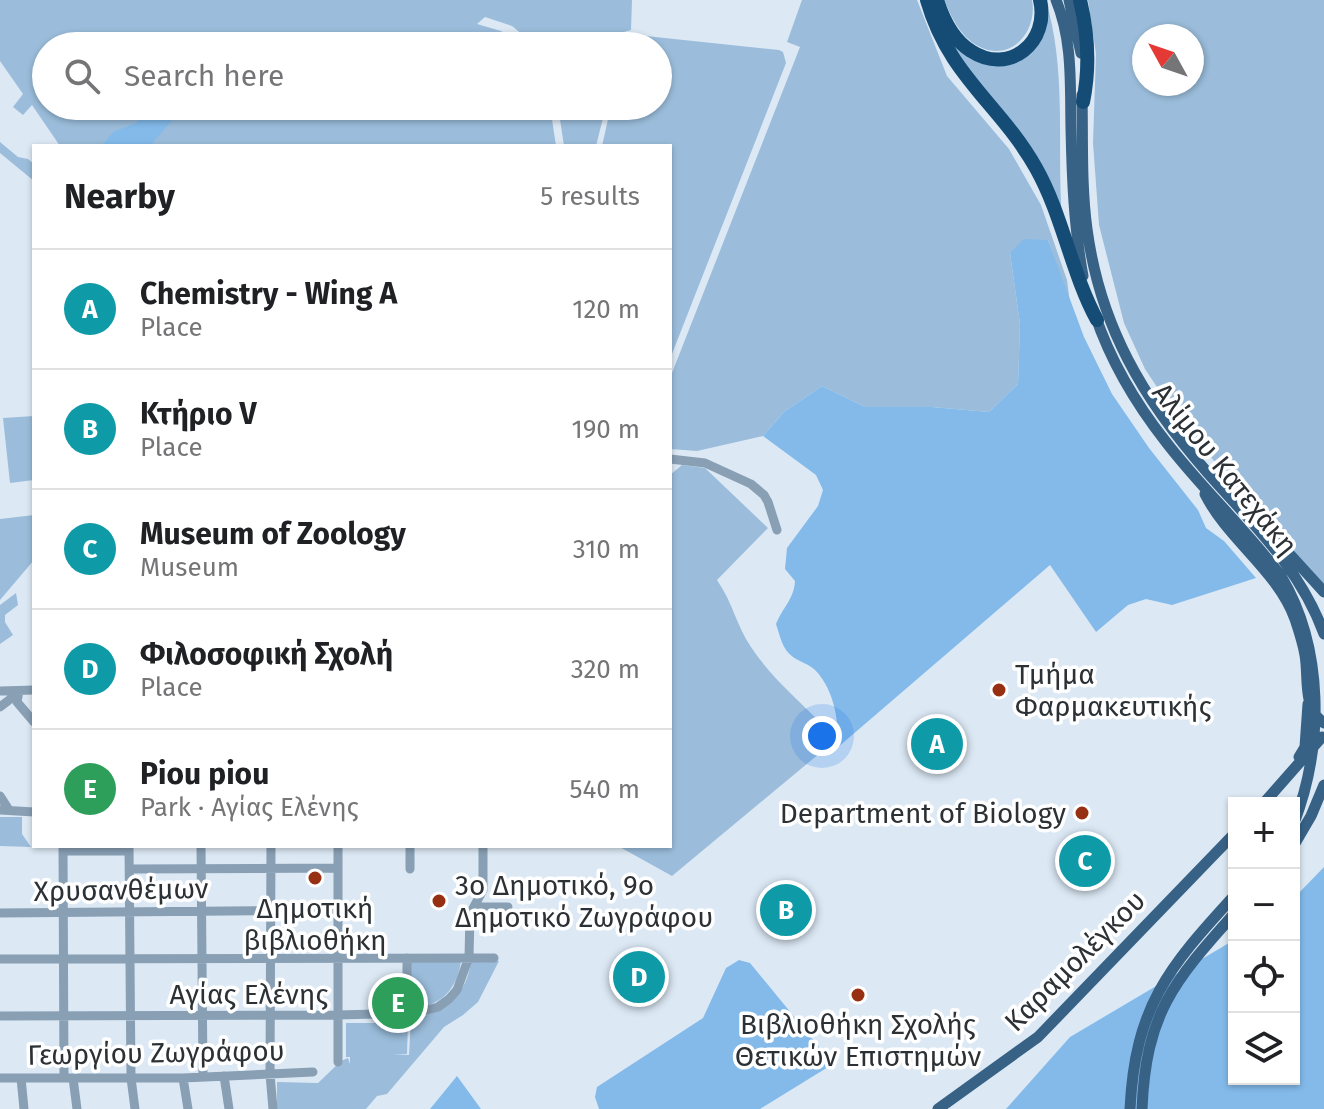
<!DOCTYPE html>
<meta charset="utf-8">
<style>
body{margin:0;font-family:"Fira Sans",sans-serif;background:#f6f6f6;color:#202124}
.controls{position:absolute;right:24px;bottom:24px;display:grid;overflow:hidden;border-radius:0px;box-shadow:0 2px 6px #0004}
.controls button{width:72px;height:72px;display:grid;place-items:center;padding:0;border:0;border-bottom:2px solid #e0e0e0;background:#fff;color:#202124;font:40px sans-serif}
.compass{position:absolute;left:1132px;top:24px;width:72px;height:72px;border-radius:50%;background:#fff;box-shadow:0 2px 6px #0004;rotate:310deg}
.you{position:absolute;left:822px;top:736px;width:28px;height:28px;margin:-20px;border:6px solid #fff;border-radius:50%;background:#1a73e8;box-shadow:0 0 0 12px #1a73e833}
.badge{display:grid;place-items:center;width:52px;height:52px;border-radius:50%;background:#0f766e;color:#fff;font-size:26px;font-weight:700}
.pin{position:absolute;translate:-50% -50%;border:4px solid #fff;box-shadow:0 2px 8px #0006}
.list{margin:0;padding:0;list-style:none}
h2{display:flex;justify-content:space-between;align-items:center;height:104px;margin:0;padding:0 32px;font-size:34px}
h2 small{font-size:26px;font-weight:400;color:#757577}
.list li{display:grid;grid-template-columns:52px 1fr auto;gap:24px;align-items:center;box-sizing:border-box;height:120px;padding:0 32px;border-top:2px solid #e0e0e0}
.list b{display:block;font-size:30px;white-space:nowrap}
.list p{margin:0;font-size:26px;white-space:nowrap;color:#757577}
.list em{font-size:26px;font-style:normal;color:#757577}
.icon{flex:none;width:44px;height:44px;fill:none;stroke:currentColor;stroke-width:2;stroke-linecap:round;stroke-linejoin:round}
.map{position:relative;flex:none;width:1324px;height:1109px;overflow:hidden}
.search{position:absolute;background:#fff;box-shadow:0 2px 6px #0004;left:32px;top:32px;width:640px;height:88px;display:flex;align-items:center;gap:20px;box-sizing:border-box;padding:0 28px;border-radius:44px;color:#757577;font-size:30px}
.panel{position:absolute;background:#fff;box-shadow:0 2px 6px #0004;left:32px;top:144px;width:640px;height:704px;border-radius:0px}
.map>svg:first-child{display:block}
.green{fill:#9bbddb;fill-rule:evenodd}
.forest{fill:#83baea}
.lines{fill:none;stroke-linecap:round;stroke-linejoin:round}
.minor{stroke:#889fb4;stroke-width:9}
.major{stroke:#376286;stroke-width:11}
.highway{stroke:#144c75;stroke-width:14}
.poi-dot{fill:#972f13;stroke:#fff;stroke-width:3}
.labels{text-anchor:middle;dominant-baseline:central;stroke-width:7;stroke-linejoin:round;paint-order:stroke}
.street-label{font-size:28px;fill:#2c3135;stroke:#fff}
.poi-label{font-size:28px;fill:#2c3135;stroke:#fff;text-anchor:start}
</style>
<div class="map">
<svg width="1324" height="1109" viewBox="0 0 1324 1109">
<rect width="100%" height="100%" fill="#dce9f5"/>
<!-- green -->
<path class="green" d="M0 0H632L631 30 617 34 614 46H536L512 26 485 17 477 24 501 31 523 46H46V106H550L556 146H60L32 105 23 115 13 107 23 94 0 61Z
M802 0H917L947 76 1009 149 1041 205 1067 280 1070 303 1048 240 1010 253 1020 324 1018 384 989 412 932 407H865L822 386 784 412 763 436 697 451 670 449V378L800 47 787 42Z
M933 0 982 63 1040 42 1045 33 1049 12C1066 79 1057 150 1062 218L962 67Z
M944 0H1032C1038 31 1011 64 978 46 960 36 952 18 944 0Z
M1088 0H1324V587L1195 439 1163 396 1145 369 1124 323 1099 225 1093 143 1096 54ZM1144 36H1192V84H1144Z
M627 34 779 50 783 52 786 63 670 359V146H602L611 106H658V46H619L621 38Z
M558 106H606L596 146H564Z
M0 142 18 157 28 159 34 164V181L0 153Z
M34 416V480L10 483 3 418Z
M682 465 705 468 768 528 717 580C733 603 737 627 751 647 772 679 803 704 829 731L832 743 672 876 618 846H670V475Z
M34 515V560L0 600V519Z
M16 593 18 605 5 615V622L13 635 0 644V605Z
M0 817H22V834L31 847 0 846Z
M471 960 499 961 478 1002 463 1015 444 1027 387 1094 377 1096 366 1109H277V1082L318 1083 341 1061 348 1058 350 1064V1057H346V1023H408L407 1054H393L409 1055 411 1019C445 1013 467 996 471 960Z
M461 961C457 990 440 1007 410 1009V962Z"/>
<!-- forest -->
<path class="forest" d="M168 106H184L150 146H101L113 132 136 123 142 113 155 115Z
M1024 239 1048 240 1084 337 1112 394 1149 448 1198 510 1206 528 1224 541 1256 578 1172 605 1146 599 1128 605 1096 632 1050 565 837 748C840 723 834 689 815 670 809 664 800 662 793 657 782 649 780 636 776 624 783 607 794 599 795 581L785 569 787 548 818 506 823 490 816 475 763 436 784 412 822 386 865 407H932L989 412 1018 384 1020 324 1010 253Z
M1324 867V1109H1006L1070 1037 1234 940V1079H1294V898Z
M739 960 750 963 833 1064 760 1109H599L595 1097 597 1087 703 1018 726 968Z
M457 1076 481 1109H430Z"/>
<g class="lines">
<!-- minor -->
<path class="minor" d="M670 459 705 463 751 484 764 495 768 502 777 530
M0 691 34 690
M19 691 17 702 34 722
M0 707 17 694
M0 796 9 810
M0 810 34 812
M63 846 64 1078
M129 846 131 1078 135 1109
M201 846 203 1077
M271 846 270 1074 273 1109
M410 846V869
M63 851H129
M130 869 338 868
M474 907H508
M0 913 338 910
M0 959 494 958
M407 996V958
M0 1016 337 1015 417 1013 438 1007 449 999 457 990 469 957 470 914 483 890V846
M338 1062V846
M224 1076 229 1109
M0 1078H183L313 1072
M21 1078 24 1109
M73 1078 77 1109
M183 1078 188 1109"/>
<!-- major -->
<path class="major" d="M1056 0C1073 41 1070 85 1071 128 1072 178 1074 227 1083 276
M1069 0 1081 53
M1082 95C1083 139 1081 185 1087 229 1100 326 1143 399 1207 472 1251 522 1301 569 1324 634
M1095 315C1111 362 1136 404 1166 442 1202 489 1246 529 1281 576 1324 648 1324 745 1294 823
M1205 494C1228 540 1277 570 1295 619 1299 631 1303 643 1305 655 1309 678 1302 708 1324 723
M1273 536 1324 592
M1299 757 1305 747 1308 704
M1264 803 1322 737
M1294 845 1311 816 1324 785
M938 1109 1038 1037 1234 834
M1130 1109C1135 1007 1168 968 1234 896
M1142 1109C1146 1014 1173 982 1234 914"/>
<!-- highway -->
<path class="highway" d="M927 0C949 77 1000 104 1036 168 1063 216 1071 272 1097 320
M937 0C943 19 953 40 971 51 1009 76 1050 42 1040 0
M1080 0C1088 33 1090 68 1083 102"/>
</g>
<!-- markers -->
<g class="poi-dot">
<circle cx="999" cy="690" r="8"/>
<circle cx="1082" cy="813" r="8"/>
<circle cx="315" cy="878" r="8"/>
<circle cx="439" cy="901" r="8"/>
<circle cx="858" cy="995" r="8"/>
</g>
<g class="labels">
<!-- street labels -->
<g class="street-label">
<text transform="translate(1225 469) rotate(51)">Αλίμου Κατεχάκη</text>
<text transform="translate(121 890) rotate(-1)">Χρυσανθέμων</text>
<text transform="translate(1075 961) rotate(-45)">Καραμολέγκου</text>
<text x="249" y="994">Αγίας Ελένης</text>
<text transform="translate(156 1053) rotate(-1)">Γεωργίου Ζωγράφου</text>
</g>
<!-- poi labels -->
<g class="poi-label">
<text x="1015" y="674">Τμήμα<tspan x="1015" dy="32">Φαρμακευτικής</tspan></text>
<text x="1066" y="813" text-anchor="end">Department of Biology</text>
<text x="455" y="885">3ο Δημοτικό, 9ο<tspan x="455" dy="32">Δημοτικό Ζωγράφου</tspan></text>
<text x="315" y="908" text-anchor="middle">Δημοτική<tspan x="315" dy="32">βιβλιοθήκη</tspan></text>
<text x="858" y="1024" text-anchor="middle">Βιβλιοθήκη Σχολής<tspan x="858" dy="32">Θετικών Επιστημών</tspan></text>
</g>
</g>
</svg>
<div class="controls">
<button>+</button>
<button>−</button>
<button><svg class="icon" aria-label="locate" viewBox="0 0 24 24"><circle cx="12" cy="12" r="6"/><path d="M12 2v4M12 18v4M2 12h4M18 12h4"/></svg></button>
<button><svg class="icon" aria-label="layers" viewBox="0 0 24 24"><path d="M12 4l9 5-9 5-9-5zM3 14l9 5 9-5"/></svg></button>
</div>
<svg class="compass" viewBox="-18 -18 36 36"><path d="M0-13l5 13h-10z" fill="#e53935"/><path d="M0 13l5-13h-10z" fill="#757577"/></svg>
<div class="you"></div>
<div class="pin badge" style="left:937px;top:744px;background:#0f9aa8">A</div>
<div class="pin badge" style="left:786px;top:910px;background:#0f9aa8">B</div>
<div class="pin badge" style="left:1085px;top:861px;background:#0f9aa8">C</div>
<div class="pin badge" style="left:639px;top:977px;background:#0f9aa8">D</div>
<div class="pin badge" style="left:398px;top:1003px;background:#2e9e5b">E</div>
<div class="search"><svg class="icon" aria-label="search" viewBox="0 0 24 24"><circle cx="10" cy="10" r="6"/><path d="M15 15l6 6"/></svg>Search here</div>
<section class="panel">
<h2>Nearby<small>5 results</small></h2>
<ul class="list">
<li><span class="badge" style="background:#0f9aa8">A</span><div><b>Chemistry - Wing Α</b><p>Place</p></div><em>120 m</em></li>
<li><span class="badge" style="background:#0f9aa8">B</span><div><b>Κτήριο V</b><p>Place</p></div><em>190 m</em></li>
<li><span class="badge" style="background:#0f9aa8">C</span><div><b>Museum of Zoology</b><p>Museum</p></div><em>310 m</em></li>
<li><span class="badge" style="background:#0f9aa8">D</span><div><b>Φιλοσοφική Σχολή</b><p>Place</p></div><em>320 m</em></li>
<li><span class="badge" style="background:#2e9e5b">E</span><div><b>Piou piou</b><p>Park · Αγίας Ελένης</p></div><em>540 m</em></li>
</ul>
</section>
</div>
